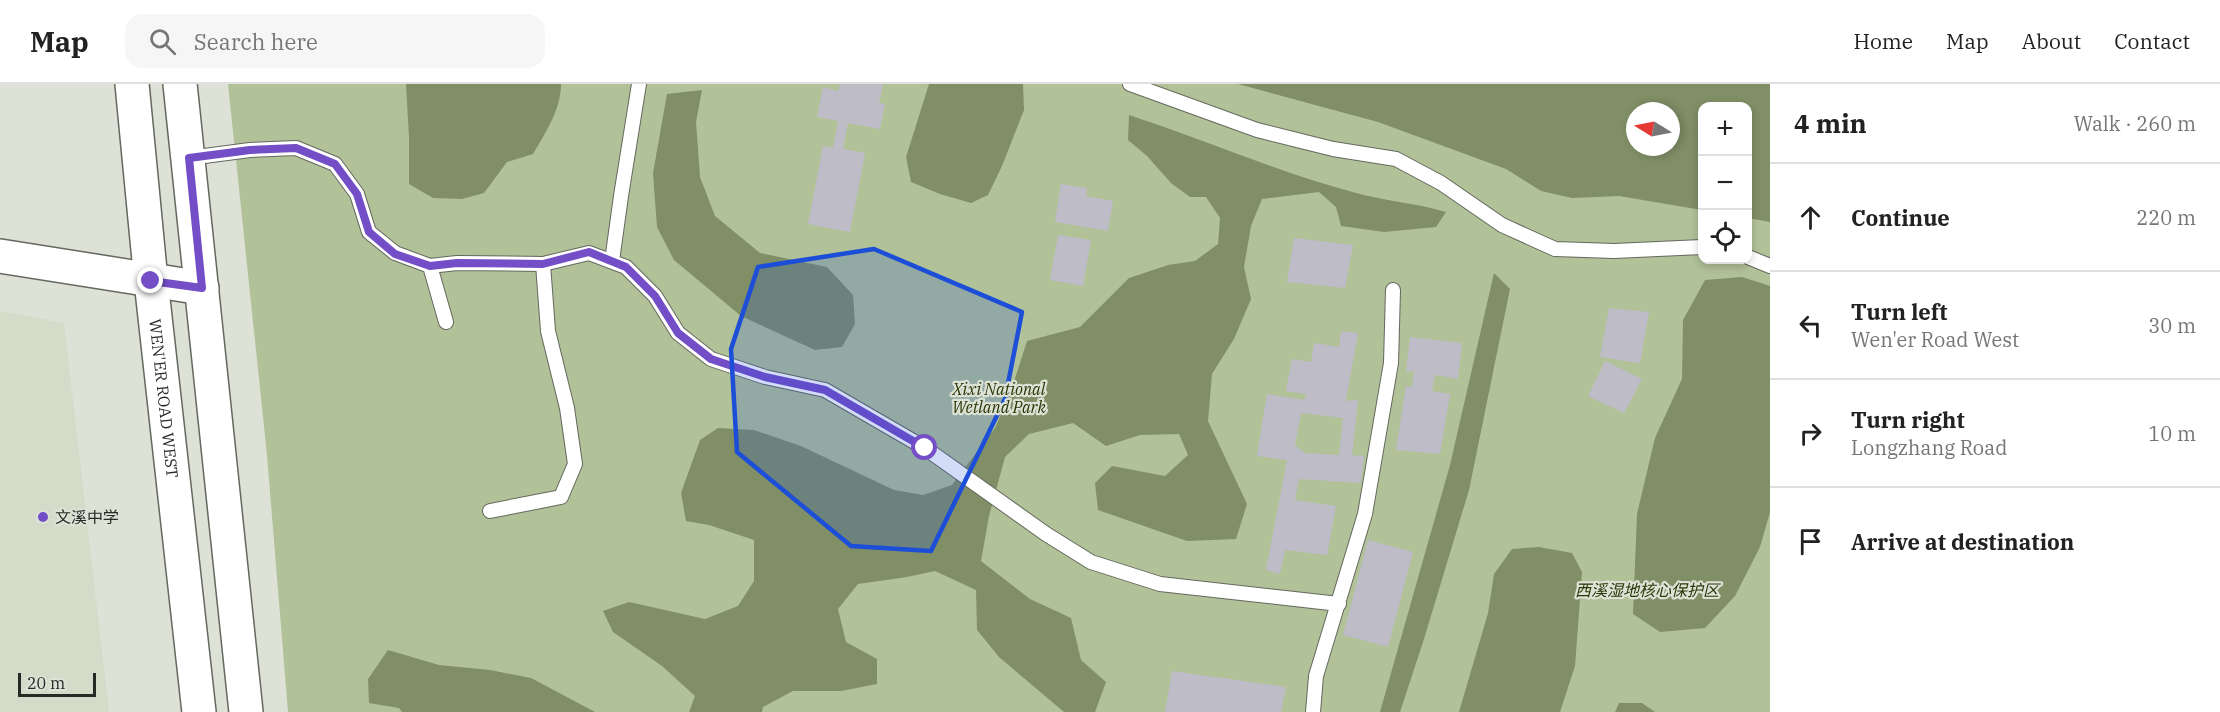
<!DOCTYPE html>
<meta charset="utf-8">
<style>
body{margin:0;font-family:"IBM Plex Serif","Noto Sans SC",serif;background:#f6f6f6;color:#222}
.controls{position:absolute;right:18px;top:18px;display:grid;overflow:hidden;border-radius:12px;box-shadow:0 3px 9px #0003}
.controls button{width:54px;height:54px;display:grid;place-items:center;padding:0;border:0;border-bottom:2px solid #e0e0e0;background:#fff;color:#222;font:30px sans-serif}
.compass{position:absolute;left:1626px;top:18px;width:54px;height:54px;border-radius:50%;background:#fff;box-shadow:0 3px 9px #0003;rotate:280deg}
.scale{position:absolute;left:18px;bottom:15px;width:78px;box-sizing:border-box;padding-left:6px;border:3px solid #282a26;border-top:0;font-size:16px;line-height:21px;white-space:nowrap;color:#282a26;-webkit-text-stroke:4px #dde1d6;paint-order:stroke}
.stop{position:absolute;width:18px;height:18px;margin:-14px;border:4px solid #734ec7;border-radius:50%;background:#fff}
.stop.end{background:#734ec7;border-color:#fff;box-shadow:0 2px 6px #0008}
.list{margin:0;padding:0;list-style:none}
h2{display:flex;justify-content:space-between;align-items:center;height:78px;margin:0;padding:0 24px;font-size:26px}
h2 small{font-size:20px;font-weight:400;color:#767676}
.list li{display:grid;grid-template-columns:39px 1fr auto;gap:18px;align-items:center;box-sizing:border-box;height:108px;padding:0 24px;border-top:2px solid #e0e0e0}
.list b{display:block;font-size:22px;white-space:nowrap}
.list p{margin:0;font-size:20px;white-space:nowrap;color:#767676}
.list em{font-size:20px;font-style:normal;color:#767676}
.icon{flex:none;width:33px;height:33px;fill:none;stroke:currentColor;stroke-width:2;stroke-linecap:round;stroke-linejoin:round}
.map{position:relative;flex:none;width:1770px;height:628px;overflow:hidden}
header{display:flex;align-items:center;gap:36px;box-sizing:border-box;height:84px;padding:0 30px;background:#fff;border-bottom:2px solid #e0e0e0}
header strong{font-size:28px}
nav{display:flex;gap:33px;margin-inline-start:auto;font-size:21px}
.search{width:420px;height:54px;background:#f6f6f6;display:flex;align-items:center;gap:15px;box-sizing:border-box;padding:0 21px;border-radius:18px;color:#767676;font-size:22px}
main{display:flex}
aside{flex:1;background:#fff}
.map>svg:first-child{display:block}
.built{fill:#d4dcc9}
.green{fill:#b1c198;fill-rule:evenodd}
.water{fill:#808f66;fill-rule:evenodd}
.building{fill:#bdbcc7;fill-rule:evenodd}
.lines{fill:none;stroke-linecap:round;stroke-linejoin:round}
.service-casing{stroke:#64685e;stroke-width:16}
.tertiary-casing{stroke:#64685e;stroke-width:36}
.secondary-casing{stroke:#64685e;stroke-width:36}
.service{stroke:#fff;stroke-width:14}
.tertiary{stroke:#fff;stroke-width:33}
.secondary{stroke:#fff;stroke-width:33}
.route{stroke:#734ec7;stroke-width:8}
.marked{fill:#1d4ed8;fill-opacity:0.2;stroke:#1d4ed8;stroke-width:4.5;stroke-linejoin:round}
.poi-dot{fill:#734ec7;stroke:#dde1d6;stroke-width:2}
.labels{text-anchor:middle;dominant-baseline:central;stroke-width:4.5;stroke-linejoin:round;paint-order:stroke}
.park-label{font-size:16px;font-style:italic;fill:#293805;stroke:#dde1d6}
.street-label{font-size:16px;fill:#282a26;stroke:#dde1d6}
.poi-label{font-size:16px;fill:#282a26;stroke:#dde1d6;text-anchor:start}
</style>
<header>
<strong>Map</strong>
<div class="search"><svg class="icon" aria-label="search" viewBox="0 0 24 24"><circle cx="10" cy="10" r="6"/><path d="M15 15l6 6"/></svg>Search here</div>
<nav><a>Home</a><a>Map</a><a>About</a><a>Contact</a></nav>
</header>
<main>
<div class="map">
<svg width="1770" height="628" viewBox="0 0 1770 628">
<rect width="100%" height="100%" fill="#dde1d6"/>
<!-- built -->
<path class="built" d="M0 227 64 239 109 628H0Z"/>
<!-- green -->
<path class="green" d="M228 0H1770V628H288L267 371ZM1702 22H1748V176H1702ZM1635 27H1671V63H1635Z"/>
<!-- water -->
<path class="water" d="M406 0H561C561 25 546 48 533 70L507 78 484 109 462 115 433 114 409 100V53Z
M929 0H1023L1024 26 1002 82 988 111 971 119 940 110 911 98 906 73Z
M1238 0H1770V138L1748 134V22H1702V126L1619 112 1572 114 1541 107 1506 85 1378 38ZM1635 27H1671V63H1635Z
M702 6 696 38 700 93 715 132 760 169 827 183 853 211 855 240 842 263 815 266 741 232 674 176 657 143 653 89 667 10Z
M1129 31C1205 56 1278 88 1356 109 1385 117 1416 119 1446 128L1436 143 1384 148 1341 142 1336 123 1319 108 1262 115 1251 142 1244 183 1251 215 1234 255 1212 290 1208 337 1247 420 1236 455 1187 457 1098 426 1095 399 1112 382 1165 392 1188 371 1179 350 1140 351 1106 362 1073 339 1029 350 1005 373 989 432 981 477 1030 515 1071 534 1081 576 1106 598 1095 628H1064L999 573 977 546 976 506 935 487 907 493 858 500 838 525 846 558 877 575V600L841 607H793L763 623 762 628H689L695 612 662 582 613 548 603 527 629 518 705 535 738 522 754 497V456L709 441 686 437 681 409 700 356 718 344 754 346 801 362 894 406 923 411 952 401 995 344 1011 307 1027 257 1080 243 1129 194 1168 181 1195 177 1218 160 1220 134 1206 113H1190L1171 99 1147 72 1128 56Z
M1494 189 1510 205 1469 406 1424 555 1400 628H1380L1450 381Z
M1742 193 1770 202V428L1760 463 1735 512 1705 544 1660 548 1633 530 1637 430 1655 354 1682 295 1683 236 1705 196Z
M1539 463 1572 469 1582 488 1575 582 1560 628H1459L1488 529 1494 490 1512 465Z
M388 566 439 581 490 586 531 594 595 628H402L399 624 369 619 368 595Z
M1619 619H1642L1655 628H1615Z"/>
<!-- building -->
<path class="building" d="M840 0H883L879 19 885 20 880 45 848 39 843 65 865 69 850 148 808 140 823 62 833 64 838 37 817 33 823 3 838 7Z
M1061 100 1087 104 1086 112 1113 117 1108 147 1055 138Z
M1058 151 1091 156 1083 202 1050 196Z
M1294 154 1353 161 1345 204 1287 198Z
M1609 224 1649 228 1640 279 1600 273Z
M1341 247 1358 249 1346 317 1358 316 1352 371 1364 372 1361 399 1299 395 1295 416 1336 422 1327 471 1285 466 1280 490 1266 486 1287 376 1257 372 1267 310 1305 316 1306 310 1286 307 1292 275 1311 278 1314 259 1339 263ZM1301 329 1343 334 1339 371 1305 369 1295 361Z
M1410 253 1462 259 1458 295 1435 291 1432 307 1450 310 1440 370 1396 366 1406 302 1412 303 1414 287 1406 288Z
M1605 277 1642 295 1624 329 1588 312Z
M1368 456 1413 468 1388 563 1343 551Z
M1172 587 1286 603 1281 628H1165Z"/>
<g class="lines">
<!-- service casing -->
<g class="service-casing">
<path id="service" d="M1130 0 1257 46 1333 65 1396 75 1441 99 1502 141 1555 165 1614 167 1702 163
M189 74 250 66 296 64 335 80 357 110 369 148 395 169 430 182 457 179 543 180 589 169 626 183 655 212 678 249 711 275 765 293 825 306 925 364 1046 450 1091 478 1160 500 1339 520
M1748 173 1770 182
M612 177 621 112 639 0
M430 182 446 238
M490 427 561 413 575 380 567 324 548 247 543 180
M1313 628 1316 592 1365 430 1391 279 1393 206"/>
</g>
<!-- tertiary casing -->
<g class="tertiary-casing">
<path id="tertiary" d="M0 172 202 204"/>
</g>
<!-- secondary casing -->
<g class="secondary-casing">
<g id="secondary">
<path id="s1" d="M132 0 151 197 199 628"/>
<path d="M180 0 246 628"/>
</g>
</g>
<!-- service -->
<use href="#service" class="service"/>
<!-- tertiary -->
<use href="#tertiary" class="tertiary"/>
<!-- secondary -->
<use href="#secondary" class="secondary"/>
</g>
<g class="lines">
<!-- route -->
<path class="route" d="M151 197 202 204 189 74 250 66 296 64 335 80 357 110 369 148 395 170 430 182 457 179 543 180 589 168 626 183 655 212 678 249 711 275 765 293 825 306 925 364"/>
</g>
<!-- marked area -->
<path class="marked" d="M874 165 1022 228 1005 315 931 467 851 462 737 368 731 265 758 183Z"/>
<!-- markers -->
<circle class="poi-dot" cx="43" cy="433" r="6"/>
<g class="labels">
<!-- park labels -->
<g class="park-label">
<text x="999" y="305">Xixi National<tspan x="999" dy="18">Wetland Park</tspan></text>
<text x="1647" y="506">西溪湿地核心保护区</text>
</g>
<!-- street labels -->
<g class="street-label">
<text stroke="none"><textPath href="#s1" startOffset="316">WEN'ER ROAD WEST</textPath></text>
</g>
<!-- poi labels -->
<g class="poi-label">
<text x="55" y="433">文溪中学</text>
</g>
</g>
</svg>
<div class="controls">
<button>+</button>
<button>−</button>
<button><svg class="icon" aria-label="locate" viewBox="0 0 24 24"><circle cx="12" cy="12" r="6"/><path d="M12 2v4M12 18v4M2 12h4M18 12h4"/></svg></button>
</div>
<svg class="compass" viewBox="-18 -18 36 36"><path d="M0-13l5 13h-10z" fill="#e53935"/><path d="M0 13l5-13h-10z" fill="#767676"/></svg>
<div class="scale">20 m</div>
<div class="stop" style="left:925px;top:364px"></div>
<div class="stop end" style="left:151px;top:197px"></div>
</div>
<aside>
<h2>4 min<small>Walk · 260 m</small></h2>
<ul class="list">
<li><svg class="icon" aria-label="ahead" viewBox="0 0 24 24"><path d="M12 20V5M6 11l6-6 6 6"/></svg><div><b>Continue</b></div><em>220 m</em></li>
<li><svg class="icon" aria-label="left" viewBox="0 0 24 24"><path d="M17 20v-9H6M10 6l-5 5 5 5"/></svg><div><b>Turn left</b><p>Wen'er Road West</p></div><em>30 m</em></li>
<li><svg class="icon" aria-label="right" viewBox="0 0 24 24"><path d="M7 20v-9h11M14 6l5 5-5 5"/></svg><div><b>Turn right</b><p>Longzhang Road</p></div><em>10 m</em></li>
<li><svg class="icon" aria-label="arrive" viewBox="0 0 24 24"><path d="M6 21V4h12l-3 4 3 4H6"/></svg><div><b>Arrive at destination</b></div></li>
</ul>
</aside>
</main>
